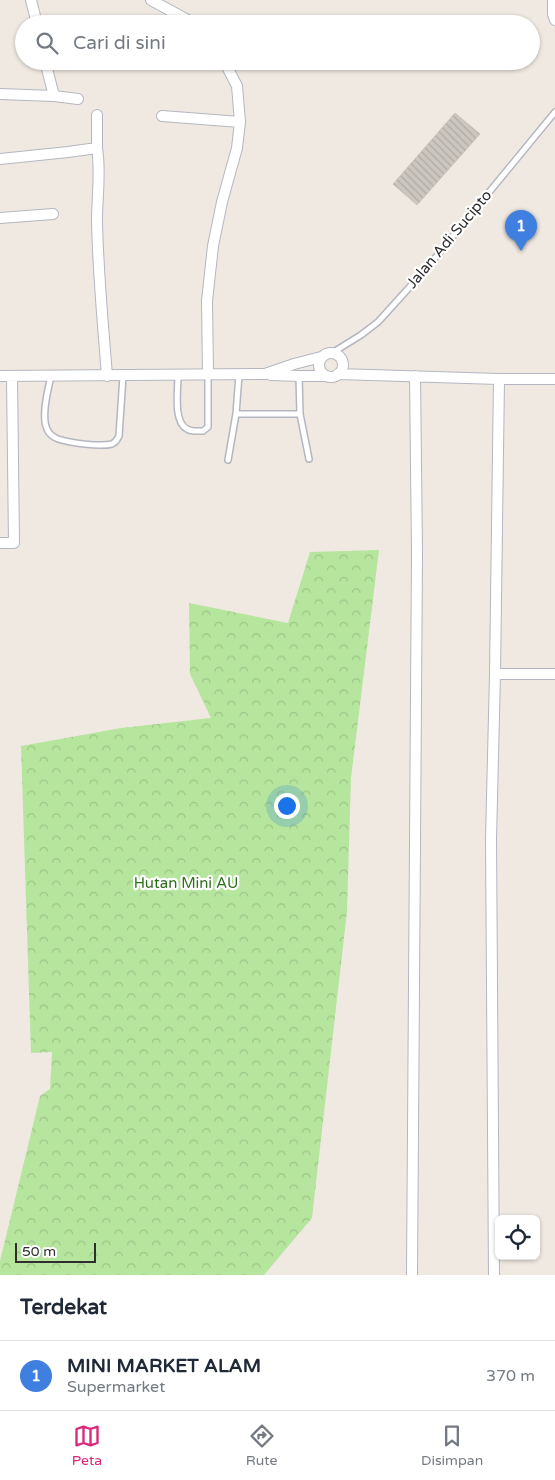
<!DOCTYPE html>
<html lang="id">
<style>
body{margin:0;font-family:"Varela Round",sans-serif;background:#f2f2f3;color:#1f2937}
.controls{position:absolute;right:15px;bottom:15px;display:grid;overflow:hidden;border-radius:8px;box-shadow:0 1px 4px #0004}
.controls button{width:45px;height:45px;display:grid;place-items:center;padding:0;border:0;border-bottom:1px solid #e0e1e3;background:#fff;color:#1f2937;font:25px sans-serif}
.scale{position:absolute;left:15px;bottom:12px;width:81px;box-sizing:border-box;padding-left:5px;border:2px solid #2e2e2e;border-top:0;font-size:14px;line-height:18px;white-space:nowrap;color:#2e2e2e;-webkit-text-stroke:4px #fff;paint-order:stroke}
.you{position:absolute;left:286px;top:805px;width:18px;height:18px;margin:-12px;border:4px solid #fff;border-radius:50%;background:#1a73e8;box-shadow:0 0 0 8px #1a73e833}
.badge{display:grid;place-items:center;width:32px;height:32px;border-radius:50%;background:#db2777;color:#fff;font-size:16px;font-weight:700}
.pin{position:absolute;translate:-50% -41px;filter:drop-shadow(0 1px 2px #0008)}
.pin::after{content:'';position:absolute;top:26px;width:18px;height:15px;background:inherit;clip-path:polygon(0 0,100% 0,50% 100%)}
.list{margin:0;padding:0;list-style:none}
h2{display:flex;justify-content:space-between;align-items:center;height:65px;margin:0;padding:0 20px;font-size:21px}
h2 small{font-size:16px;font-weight:400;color:#747a83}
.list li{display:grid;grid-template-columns:32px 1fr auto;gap:15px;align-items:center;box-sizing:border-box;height:70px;padding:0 20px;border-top:1px solid #e0e1e3}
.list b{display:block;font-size:19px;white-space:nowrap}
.list p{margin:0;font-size:16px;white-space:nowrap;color:#747a83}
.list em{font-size:16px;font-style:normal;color:#747a83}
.icon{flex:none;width:28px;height:28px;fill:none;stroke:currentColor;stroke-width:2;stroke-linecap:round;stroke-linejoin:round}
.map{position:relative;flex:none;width:555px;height:1275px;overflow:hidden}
.search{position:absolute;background:#fff;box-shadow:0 1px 4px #0004;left:15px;right:15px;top:15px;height:55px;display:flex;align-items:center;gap:12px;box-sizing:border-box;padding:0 18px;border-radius:28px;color:#747a83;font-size:19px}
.sheet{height:135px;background:#fff}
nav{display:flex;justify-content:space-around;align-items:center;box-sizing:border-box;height:70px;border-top:1px solid #e0e1e3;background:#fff;font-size:14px;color:#747a83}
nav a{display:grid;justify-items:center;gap:2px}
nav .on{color:#db2777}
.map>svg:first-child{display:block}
.forest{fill:url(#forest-crowns)}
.building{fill:url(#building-back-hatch);stroke:#cbc5ba}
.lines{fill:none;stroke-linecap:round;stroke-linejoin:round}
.lane-casing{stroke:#b4b7c1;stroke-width:8}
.street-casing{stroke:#b4b7c1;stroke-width:12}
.lane{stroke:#fff;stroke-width:5}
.street{stroke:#fff;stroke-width:10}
.labels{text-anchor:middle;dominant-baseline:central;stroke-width:4.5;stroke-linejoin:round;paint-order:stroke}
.street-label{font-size:15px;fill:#2e2e2e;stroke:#fff}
.park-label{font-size:15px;fill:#2c6e1b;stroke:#fff}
</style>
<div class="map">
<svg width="555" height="1275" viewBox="0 0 555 1275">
<defs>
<pattern id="forest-crowns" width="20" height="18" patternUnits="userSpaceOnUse" patternTransform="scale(1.25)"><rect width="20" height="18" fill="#b6e59e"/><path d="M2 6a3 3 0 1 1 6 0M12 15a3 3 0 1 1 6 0" fill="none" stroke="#9dc588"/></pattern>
<pattern id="building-back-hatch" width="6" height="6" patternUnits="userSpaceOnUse" patternTransform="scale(1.25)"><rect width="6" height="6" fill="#cbc7bf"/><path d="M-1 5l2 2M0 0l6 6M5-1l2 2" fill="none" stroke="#afaba4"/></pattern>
</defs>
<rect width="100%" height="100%" fill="#efe9e1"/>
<!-- forest -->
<path class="forest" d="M379 550 351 778 347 911 312 1218 264 1275H0V1261L40 1096 50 1089 52 1052 31 1053 21 746 121 728 211 718 190 674 189 603 288 623 310 552Z"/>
<!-- building -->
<path class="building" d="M455 113 480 134 417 205 393 184Z"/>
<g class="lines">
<!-- lane casing -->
<g class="lane-casing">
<path id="lane" d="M332 353 361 335 378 322 426 269 555 112
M51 376C48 390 41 416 47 429 49 434 53 437 58 439 70 443 100 447 112 444 116 442 117 440 119 436L123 376
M178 376C178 390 173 422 187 429 192 432 197 431 203 431L208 427V375
M299 376 300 414 309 459
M236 414H300
M228 460 236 414 239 375"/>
</g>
<!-- street casing -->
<g class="street-casing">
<path id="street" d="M31 0 37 24
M151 0 195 24
M553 0V14L555 20
M45 61 54 96
M0 94 54 96 78 99
M97 115V148
M162 116 240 122
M0 159 68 152 97 148C101 172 97 197 97 221 98 273 103 324 107 376
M0 218 53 214
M319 365a12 12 0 1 1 24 0a12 12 0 1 1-24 0Z
M338 374 499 379H555
M208 375 207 301 213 246 222 202 237 148 240 122 237 86 224 61
M271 375 299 376H327
M0 376 265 374 294 364 321 357
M0 543H14L12 376
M495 674H555
M412 1275 417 553 415 376
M494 1275 491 839 495 674 499 379"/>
</g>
<!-- lane -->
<use href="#lane" class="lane"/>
<!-- street -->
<use href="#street" class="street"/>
</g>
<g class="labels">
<!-- street labels -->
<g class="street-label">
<text transform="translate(449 239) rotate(-50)">Jalan Adi Sucipto</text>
</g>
<!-- park labels -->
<g class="park-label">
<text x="186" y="883">Hutan Mini AU</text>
</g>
</g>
</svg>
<div class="controls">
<button><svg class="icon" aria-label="locate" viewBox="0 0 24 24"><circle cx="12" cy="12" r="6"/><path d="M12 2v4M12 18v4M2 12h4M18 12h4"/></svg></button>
</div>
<div class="scale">50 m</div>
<div class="you"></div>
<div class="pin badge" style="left:521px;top:251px;background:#3f7fe0">1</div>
<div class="search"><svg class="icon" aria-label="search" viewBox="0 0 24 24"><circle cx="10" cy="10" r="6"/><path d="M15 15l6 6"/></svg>Cari di sini</div>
</div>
<section class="sheet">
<h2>Terdekat<small></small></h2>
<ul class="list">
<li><span class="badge" style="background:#3f7fe0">1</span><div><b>MINI MARKET ALAM</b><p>Supermarket</p></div><em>370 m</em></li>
</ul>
</section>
<nav>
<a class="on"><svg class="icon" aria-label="map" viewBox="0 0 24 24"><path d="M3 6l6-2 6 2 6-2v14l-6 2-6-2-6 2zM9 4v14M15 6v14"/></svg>Peta</a>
<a><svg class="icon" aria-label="directions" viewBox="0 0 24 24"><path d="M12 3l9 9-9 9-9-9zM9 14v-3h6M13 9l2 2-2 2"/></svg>Rute</a>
<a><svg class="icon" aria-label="saved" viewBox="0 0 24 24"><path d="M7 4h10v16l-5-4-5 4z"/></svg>Disimpan</a>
</nav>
